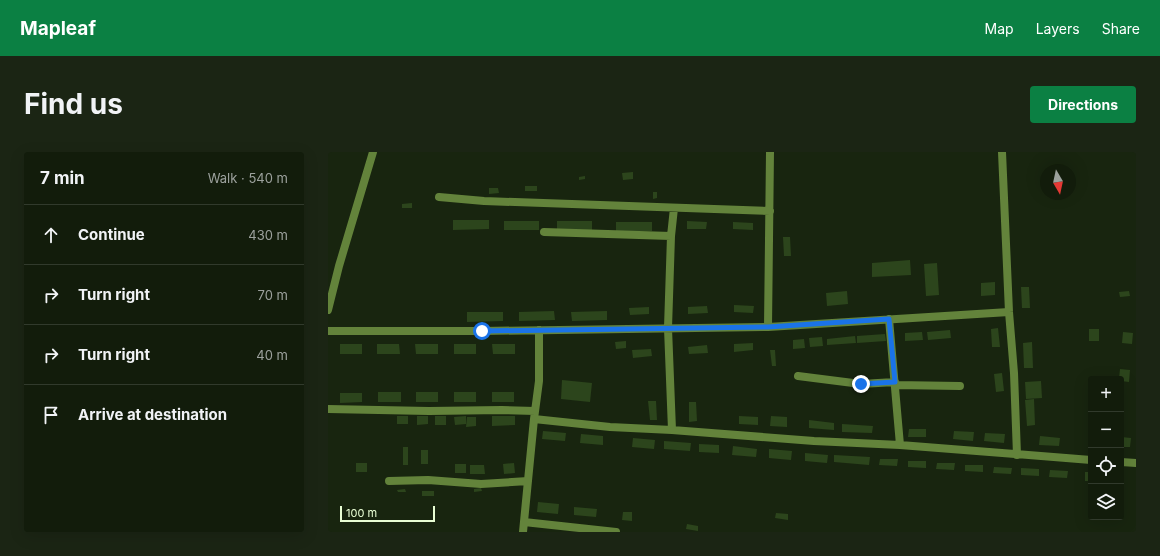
<!DOCTYPE html>
<meta charset="utf-8">
<style>
body{margin:0;font-family:Inter,sans-serif;background:#1b2514;color:#f1f3f6}
.controls{position:absolute;right:12px;bottom:12px;display:grid;overflow:hidden;border-radius:4px;box-shadow:0 4px 16px #0002}
.controls button{width:36px;height:36px;display:grid;place-items:center;padding:0;border:0;border-bottom:1px solid #313a2c;background:#121c0b;color:#f1f3f6;font:20px sans-serif}
.compass{position:absolute;left:712px;top:12px;width:36px;height:36px;border-radius:50%;background:#121c0b;box-shadow:0 4px 16px #0002;rotate:171deg}
.scale{position:absolute;left:12px;bottom:10px;width:95px;box-sizing:border-box;padding-left:4px;border:2px solid #e8fed4;border-top:0;font-size:11px;line-height:14px;white-space:nowrap;color:#e8fed4;-webkit-text-stroke:3px #18250f;paint-order:stroke}
.stop{position:absolute;width:12px;height:12px;margin:-9px;border:3px solid #1a73e8;border-radius:50%;background:#fff}
.stop.end{background:#1a73e8;border-color:#fff;box-shadow:0 1px 4px #0008}
.list{margin:0;padding:0;list-style:none}
h2{display:flex;justify-content:space-between;align-items:center;height:52px;margin:0;padding:0 16px;font-size:17px}
h2 small{font-size:13px;font-weight:400;color:#9ca19d}
.list li{display:grid;grid-template-columns:26px 1fr auto;gap:12px;align-items:center;box-sizing:border-box;height:60px;padding:0 16px;border-top:1px solid #313a2c}
.list b{display:block;font-size:15px;white-space:nowrap}
.list em{font-size:13px;font-style:normal;color:#9ca19d}
.icon{flex:none;width:22px;height:22px;fill:none;stroke:currentColor;stroke-width:2;stroke-linecap:round;stroke-linejoin:round}
.map{position:relative;flex:none;width:808px;height:380px;overflow:hidden;border-radius:4px}
header{display:flex;align-items:center;gap:24px;box-sizing:border-box;height:56px;padding:0 20px;background:#0b8043;color:#fff}
header strong{font-size:19px}
nav{display:flex;gap:22px;margin-inline-start:auto;font-size:14px}
.intro{display:flex;align-items:center;justify-content:space-between;box-sizing:border-box;height:96px;padding:0 24px}
h1{margin:0;font-size:28px}
.button{padding:10px 18px;border-radius:4px;background:#0b8043;color:#fff;font-size:14px;font-weight:700}
main{display:flex;gap:24px;padding:0 24px}
aside{flex:1;background:#121c0b;border-radius:4px;box-shadow:0 4px 16px #0002}
.map>svg:first-child{display:block}
.building{fill:#2c451c}
.lines{fill:none;stroke-linecap:round;stroke-linejoin:round}
.minor{stroke:#63833b;stroke-width:8}
.route{stroke:#1a73e8;stroke-width:5}
</style>
<header>
<strong>Mapleaf</strong>
<nav><a>Map</a><a>Layers</a><a>Share</a></nav>
</header>
<div class="intro"><h1>Find us</h1><a class="button">Directions</a></div>
<main>
<aside>
<h2>7 min<small>Walk · 540 m</small></h2>
<ul class="list">
<li><svg class="icon" aria-label="ahead" viewBox="0 0 24 24"><path d="M12 20V5M6 11l6-6 6 6"/></svg><div><b>Continue</b></div><em>430 m</em></li>
<li><svg class="icon" aria-label="right" viewBox="0 0 24 24"><path d="M7 20v-9h11M14 6l5 5-5 5"/></svg><div><b>Turn right</b></div><em>70 m</em></li>
<li><svg class="icon" aria-label="right" viewBox="0 0 24 24"><path d="M7 20v-9h11M14 6l5 5-5 5"/></svg><div><b>Turn right</b></div><em>40 m</em></li>
<li><svg class="icon" aria-label="arrive" viewBox="0 0 24 24"><path d="M6 21V4h12l-3 4 3 4H6"/></svg><div><b>Arrive at destination</b></div></li>
</ul>
</aside>
<div class="map">
<svg width="808" height="380" viewBox="0 0 808 380">
<rect width="100%" height="100%" fill="#18250f"/>
<!-- building -->
<path class="building" d="M305 20V27L295 28 294 21Z
M257 24V27L251 28V25Z
M197 34H209V39H197Z
M161 36H170L171 41 161 42Z
M325 40H329V46L325 47Z
M84 51V56H74V52Z
M125 68H161V77L125 78Z
M176 69H211V78H176Z
M229 69H264V78H229Z
M359 69 379 70 378 77H359Z
M288 70H324V79H288Z
M405 70 425 71V78L405 77Z
M455 85H462L463 104H456Z
M582 108 583 123 544 125V111Z
M609 111 611 143 598 144 596 112Z
M667 130V143L653 144V131Z
M693 135H701L702 156H694Z
M519 139 520 152 499 154 498 141Z
M801 139 802 144 792 145 791 140Z
M406 153 426 154 425 161 406 160Z
M379 154 380 161 360 162V155Z
M321 155V162L302 163 301 156Z
M226 159 227 168 191 169V160Z
M279 159V168L244 169 243 160Z
M139 160H175V169L139 170Z
M670 176 672 195H664L663 177Z
M761 177H771V189H761Z
M622 178 623 186 600 188 599 180Z
M594 180 595 188 577 189V181Z
M795 180 805 181 804 192 794 191Z
M557 182 558 189 529 191V184Z
M527 184 528 191 499 193V187Z
M494 185 495 194 482 195 481 186Z
M476 187 477 196 465 197V188Z
M298 189V196L288 197 287 190Z
M704 190 705 216H696L695 191Z
M425 191V198L406 200V192Z
M12 192H34V202H12Z
M49 192H71L72 202H49Z
M87 192H110V202H88Z
M126 192H148V202H126Z
M164 192H187V202H165Z
M379 193 380 201 361 202 360 195Z
M323 197 324 204 305 206 304 198Z
M442 198H447L448 214H444Z
M792 217 802 218 801 230 793 229V227H791Z
M674 221 676 239 668 240 666 222Z
M234 228 264 231 262 250 233 247Z
M713 229 714 246 698 247 697 230Z
M50 240H73V250H50Z
M88 240H110V250H88Z
M126 240H148V250H126Z
M164 240H186V250H164Z
M12 241H34V250L12 251Z
M706 247 707 273 699 274 697 248Z
M320 249H328L329 268H322Z
M361 250H368L369 269 361 270Z
M69 264H80V272H69Z
M89 264H100V272L89 273Z
M107 264H118V273H107Z
M138 264V272L127 273 126 265Z
M164 264H187V273L164 274Z
M411 264 430 265V273L411 272Z
M443 264 459 265V275L442 274Z
M139 265H148V274L138 275Z
M481 268 506 271V278L481 276Z
M514 272 545 274 544 281 514 280Z
M581 277H598V285H580Z
M215 279 238 281 237 289 214 287Z
M626 279 646 280 645 289 625 287Z
M657 281 677 282 676 291 656 289Z
M253 282 275 284V293L252 291Z
M712 284 732 286 731 294 711 293Z
M793 285 803 286 802 295H793Z
M305 286 327 288 326 297 304 295Z
M336 289 363 291 362 299 336 297Z
M371 292 391 293V301L371 300Z
M405 294 429 297 428 305 404 303Z
M75 295H80V313H75Z
M441 297 464 299 463 308 441 306Z
M93 298H100V312H93Z
M477 301 500 303 499 311 477 309Z
M506 303 542 305 541 313 506 310Z
M552 307H570L569 314 551 313Z
M580 309H598V316L580 315Z
M28 311H39V320H28Z
M186 311 187 321 176 322 175 312Z
M609 311H627L626 318 608 317Z
M127 312H138V321H127Z
M142 313H156L157 322H142Z
M637 313H655V320L637 319Z
M666 315 684 316 683 322 665 321Z
M693 316 711 317V324L693 323Z
M722 318 740 319 739 326 721 325Z
M757 320H763V329H757Z
M153 336 154 339 146 340V337Z
M77 337 78 340H70L69 338Z
M94 339H106V344H94Z
M210 350 231 352 230 362 209 360Z
M246 355 269 357 268 365 246 363Z
M295 360H304V369L294 368Z
M448 361 460 362V368L447 366Z
M359 372 370 374V379L358 377Z"/>
<g class="lines">
<!-- minor -->
<path class="minor" d="M674 0 681 160 686 221 689 303
M111 45 156 49 442 59
M216 80 343 84
M0 158 11 114 45 0
M561 167 572 293
M440 175 442 0
M0 179H154L440 175 681 160
M470 224 533 232 567 230
M567 233 632 234
M0 257 101 259 174 258 207 259
M206 267 282 275 344 278 486 289 572 293 763 308
M344 278 340 176 343 84 346 56
M793 310 808 311
M61 329 100 328 153 332 200 329
M196 370 288 380
M195 380 206 267 211 229V178"/>
</g>
<g class="lines">
<!-- route -->
<path class="route" d="M154 179 440 175 561 167 567 230 533 232"/>
</g>
</svg>
<div class="controls">
<button>+</button>
<button>−</button>
<button><svg class="icon" aria-label="locate" viewBox="0 0 24 24"><circle cx="12" cy="12" r="6"/><path d="M12 2v4M12 18v4M2 12h4M18 12h4"/></svg></button>
<button><svg class="icon" aria-label="layers" viewBox="0 0 24 24"><path d="M12 4l9 5-9 5-9-5zM3 14l9 5 9-5"/></svg></button>
</div>
<svg class="compass" viewBox="-18 -18 36 36"><path d="M0-13l5 13h-10z" fill="#e53935"/><path d="M0 13l5-13h-10z" fill="#9ca19d"/></svg>
<div class="scale">100 m</div>
<div class="stop" style="left:154px;top:179px"></div>
<div class="stop end" style="left:533px;top:232px"></div>
</div>
</main>
